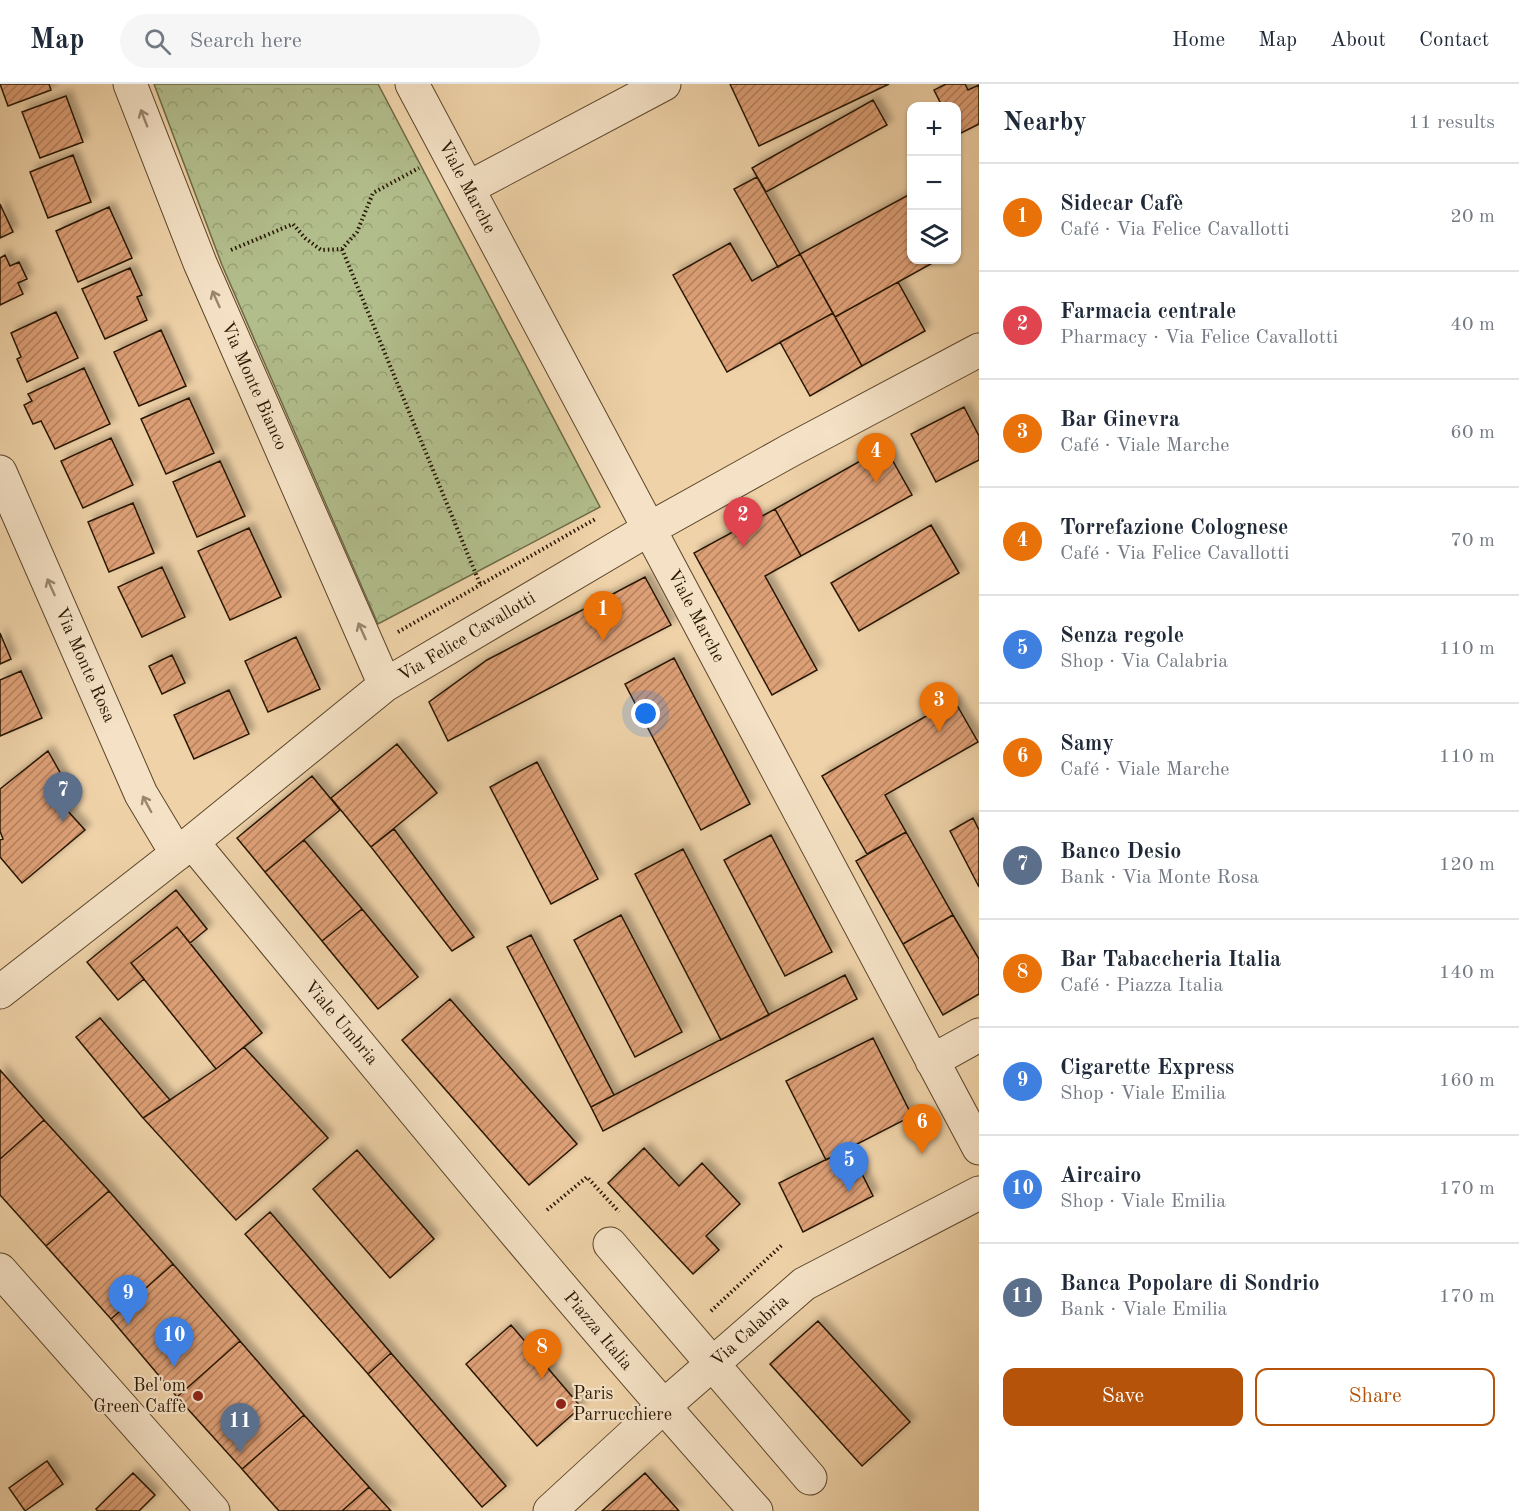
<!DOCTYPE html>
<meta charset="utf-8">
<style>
body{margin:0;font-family:"Old Standard TT",serif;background:#f6f6f7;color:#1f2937}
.controls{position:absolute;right:18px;top:18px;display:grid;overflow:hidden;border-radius:12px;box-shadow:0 2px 4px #0004}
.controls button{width:54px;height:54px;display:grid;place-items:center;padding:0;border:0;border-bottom:2px solid #e0e1e3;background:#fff;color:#1f2937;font:30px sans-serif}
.you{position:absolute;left:646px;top:630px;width:21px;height:21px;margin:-15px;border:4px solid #fff;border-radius:50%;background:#1a73e8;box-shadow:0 0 0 9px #1a73e833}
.badge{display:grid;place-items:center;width:39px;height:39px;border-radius:50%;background:#b45309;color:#fff;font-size:20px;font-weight:700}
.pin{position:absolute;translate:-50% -50px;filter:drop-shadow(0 2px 3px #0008)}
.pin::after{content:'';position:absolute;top:32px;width:21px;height:18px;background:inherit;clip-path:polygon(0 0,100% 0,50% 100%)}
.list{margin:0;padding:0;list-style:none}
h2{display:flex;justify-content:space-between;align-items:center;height:78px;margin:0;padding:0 24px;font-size:26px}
h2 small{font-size:20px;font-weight:400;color:#747a83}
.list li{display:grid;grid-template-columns:39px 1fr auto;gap:18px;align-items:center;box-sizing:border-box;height:108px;padding:0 24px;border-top:2px solid #e0e1e3}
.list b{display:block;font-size:22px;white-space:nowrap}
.list p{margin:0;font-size:20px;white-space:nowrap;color:#747a83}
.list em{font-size:20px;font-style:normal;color:#747a83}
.actions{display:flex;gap:12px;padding:18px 24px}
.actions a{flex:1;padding:14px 0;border:2px solid #b45309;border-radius:12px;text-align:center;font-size:21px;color:#b45309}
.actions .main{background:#b45309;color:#fff}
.icon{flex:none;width:33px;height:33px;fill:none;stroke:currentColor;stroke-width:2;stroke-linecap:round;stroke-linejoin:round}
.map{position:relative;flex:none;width:979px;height:1427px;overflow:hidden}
header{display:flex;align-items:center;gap:36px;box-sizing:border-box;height:84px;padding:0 30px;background:#fff;border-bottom:2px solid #e0e1e3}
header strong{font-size:28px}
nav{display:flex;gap:33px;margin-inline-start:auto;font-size:21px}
.search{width:420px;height:54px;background:#f6f6f7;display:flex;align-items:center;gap:15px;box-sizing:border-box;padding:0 21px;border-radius:33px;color:#747a83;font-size:22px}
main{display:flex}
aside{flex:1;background:#fff}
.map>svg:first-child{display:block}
.park{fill:url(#park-crowns);stroke:#6d6a46;stroke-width:1.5}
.building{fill:url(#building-hatch);stroke:#281600;stroke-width:1.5;filter:url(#shadow)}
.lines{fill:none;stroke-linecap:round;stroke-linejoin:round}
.minor-casing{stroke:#5a452a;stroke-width:35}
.path{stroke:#281600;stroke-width:4;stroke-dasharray:1.5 3;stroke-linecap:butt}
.minor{stroke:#f5e2c6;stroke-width:33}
.oneway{stroke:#99866d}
.poi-dot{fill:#8f2418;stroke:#f5e2c6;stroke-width:2}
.labels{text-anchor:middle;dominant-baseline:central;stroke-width:4.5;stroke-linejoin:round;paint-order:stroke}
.street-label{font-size:18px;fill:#281600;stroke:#f5e2c6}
.poi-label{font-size:18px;fill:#281600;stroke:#f5e2c6;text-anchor:end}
</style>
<header>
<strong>Map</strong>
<div class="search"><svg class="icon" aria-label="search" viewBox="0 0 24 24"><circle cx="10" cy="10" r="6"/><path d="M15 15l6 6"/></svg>Search here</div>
<nav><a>Home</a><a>Map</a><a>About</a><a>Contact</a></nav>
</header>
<main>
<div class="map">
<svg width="979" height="1427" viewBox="0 0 979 1427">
<defs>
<pattern id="park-crowns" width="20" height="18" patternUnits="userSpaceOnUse" patternTransform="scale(1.5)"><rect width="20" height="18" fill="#b2bd8c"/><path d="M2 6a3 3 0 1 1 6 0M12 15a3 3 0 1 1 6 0" fill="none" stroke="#99a277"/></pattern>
<pattern id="building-hatch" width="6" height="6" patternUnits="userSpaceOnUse" patternTransform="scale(1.5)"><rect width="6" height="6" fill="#dd9f76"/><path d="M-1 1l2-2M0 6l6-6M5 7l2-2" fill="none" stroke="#b3815e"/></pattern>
<filter id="shadow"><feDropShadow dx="5.5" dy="-5.5" stdDeviation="3" flood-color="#0004"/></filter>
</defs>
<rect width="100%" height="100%" fill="#efd2a8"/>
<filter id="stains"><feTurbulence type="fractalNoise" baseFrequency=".00333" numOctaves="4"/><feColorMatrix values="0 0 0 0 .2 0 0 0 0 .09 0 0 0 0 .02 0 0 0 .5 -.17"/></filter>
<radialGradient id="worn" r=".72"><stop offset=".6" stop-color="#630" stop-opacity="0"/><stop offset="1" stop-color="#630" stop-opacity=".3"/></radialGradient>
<!-- park -->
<path class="park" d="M154 0H378L600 423 378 540 222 181Z"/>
<!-- building -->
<path class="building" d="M0 0H49L51 6 8 22Z
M730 0H889L759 62Z
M946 0H965L968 6 979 1V40L957 51 956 22H942L934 6Z
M66 12 83 58 40 74 22 28Z
M873 16 887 41 766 108 752 84Z
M73 71 91 118 48 134 30 88Z
M757 93 800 170 778 183 734 105Z
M912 109V176H938L835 233 800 170Z
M0 120 13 148 0 154Z
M109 123 132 174 78 198 56 147Z
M730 159 752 197 800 170 833 229 727 288 673 191Z
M5 171 10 182 19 178 27 195 18 199 23 210 0 221V174Z
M130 184 142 211 137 213 147 236 105 255 82 205Z
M898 198 925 247 862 282 835 233Z
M56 228 78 274 27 298 17 275 21 273 11 249Z
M833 229 862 282 810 312 780 258Z
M161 246 186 302 139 322 114 268Z
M84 284 110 340 55 365 41 337 33 340 24 321 32 317 28 310Z
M189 314 214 369 166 390 141 335Z
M964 323 979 352V376L936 398 911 350Z
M111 354 133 401 83 424 61 377Z
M885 363 912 411 801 472 775 425Z
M220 377 245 432 197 453 173 398Z
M133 419 154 469 109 488 88 438Z
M775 425 801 472 765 492 817 586 772 611 694 469Z
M931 441 959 489 859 547 831 499Z
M249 444 281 513 230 536 198 467Z
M162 483 185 533 142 553 118 503Z
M645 493 671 541 448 657 429 618 487 576Z
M0 549 11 575 0 580Z
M296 553 320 605 268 628 245 577Z
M172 571 185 599 162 610 149 582Z
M674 574 750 720 701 746 625 600Z
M21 587 42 634 0 652V596Z
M229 606 249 650 194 675 174 631Z
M954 616 978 658 885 711 906 748 867 770 822 692Z
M397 660 437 709 371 763 331 714Z
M48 667 66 699 55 713 85 746 22 799 0 773V756L3 755 0 747V705Z
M537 678 598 795 551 820 490 703Z
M312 692 340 726 265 788 237 754Z
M973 734 979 746V803L950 747Z
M394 745 474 853 452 867 371 763Z
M906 748 953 831 903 860 856 777Z
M771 751 832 868 785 892 724 776Z
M304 756 362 825 322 857 265 788Z
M683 765 769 931 721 956 635 790Z
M176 806 207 845 190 859 177 843 131 879 144 895 118 916 87 878Z
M362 825 418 893 378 925 322 857Z
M621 831 682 948 635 973 574 856Z
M953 831 979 875V910L943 931 903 860Z
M177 843 262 949 216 985 131 879Z
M531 851 614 1011 591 1023 507 863Z
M845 891 857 915 603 1047 591 1023Z
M450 915 577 1060 529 1101 402 956Z
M100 934 170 1016 143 1034 76 953Z
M873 954 912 1032 826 1076 786 997Z
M244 963 328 1054 236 1136 143 1034 216 985Z
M0 986 44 1036 0 1075Z
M44 1036 109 1107 46 1162 0 1111V1075Z
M644 1064 679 1102 702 1079 740 1120 706 1152 719 1166 693 1190 608 1099Z
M849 1064 873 1112 803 1148 779 1099Z
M357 1066 434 1155 390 1194 313 1105Z
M109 1107 173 1180 111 1235 46 1162Z
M270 1128 391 1269 368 1290 245 1150Z
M173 1180 240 1257 177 1313 111 1235Z
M818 1237 910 1338 862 1382 770 1280Z
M511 1241 581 1323 537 1362 466 1280Z
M240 1257 304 1331 242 1385 177 1313Z
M391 1269 506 1402 482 1423 368 1290Z
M304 1331 369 1403 342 1427H279L242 1385Z
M47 1377 63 1400 25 1427 9 1404Z
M133 1389 155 1411 139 1427H98L96 1425Z
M645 1389 679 1427H602Z
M369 1403 391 1427H342Z"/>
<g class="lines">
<!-- minor casing -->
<g class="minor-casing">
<path id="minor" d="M130 0 200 179 385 601
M412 0 979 1064
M468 104 664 0
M0 388 141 710 177 770
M192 758C378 983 562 1210 756 1427
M0 908 192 758 385 601 649 445 789 367 979 266
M932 977 979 951
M610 1160 810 1394
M0 1186 213 1427
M550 1427 664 1322 804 1200 979 1109"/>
</g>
<!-- path -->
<path class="path" d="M342 165 480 500
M231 166 293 140 305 154 321 166 342 165 357 148 373 109 419 84
M398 548 597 434
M547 1126 587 1093 619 1128
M711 1227 783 1160"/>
<!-- minor -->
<use href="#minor" class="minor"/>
</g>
<!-- one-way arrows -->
<defs><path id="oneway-shaft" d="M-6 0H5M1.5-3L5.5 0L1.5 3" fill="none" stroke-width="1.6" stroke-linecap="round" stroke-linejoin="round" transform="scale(1.5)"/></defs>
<g class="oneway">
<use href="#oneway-shaft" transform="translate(144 34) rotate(-111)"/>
<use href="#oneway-shaft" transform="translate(216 215) rotate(-114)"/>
<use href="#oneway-shaft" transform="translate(51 503) rotate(-114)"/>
<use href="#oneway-shaft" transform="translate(362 547) rotate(-114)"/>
<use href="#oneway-shaft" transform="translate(147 720) rotate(-118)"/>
</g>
<!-- markers -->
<g class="poi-dot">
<circle cx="198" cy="1312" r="6"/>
<circle cx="561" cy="1320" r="6"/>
</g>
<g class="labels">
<!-- street labels -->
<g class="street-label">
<text transform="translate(467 103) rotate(62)">Viale Marche</text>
<text transform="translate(254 302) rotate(66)">Via Monte Bianco</text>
<text transform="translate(696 532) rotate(62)">Viale Marche</text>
<text transform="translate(467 553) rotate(-31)">Via Felice Cavallotti</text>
<text transform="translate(85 581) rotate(66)">Via Monte Rosa</text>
<text transform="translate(341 939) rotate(50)">Viale Umbria</text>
<text transform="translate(598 1247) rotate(50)">Piazza Italia</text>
<text transform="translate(750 1247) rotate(-42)">Via Calabria</text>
</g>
<!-- poi labels -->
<g class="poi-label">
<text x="186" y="1302">Bel'om<tspan x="186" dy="21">Green Caffè</tspan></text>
<text x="573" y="1310" text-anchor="start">Paris<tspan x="573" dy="21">Parrucchiere</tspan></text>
</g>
</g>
<rect width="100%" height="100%" filter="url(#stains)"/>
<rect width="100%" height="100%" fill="url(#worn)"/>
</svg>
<div class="controls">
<button>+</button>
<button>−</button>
<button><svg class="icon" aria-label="layers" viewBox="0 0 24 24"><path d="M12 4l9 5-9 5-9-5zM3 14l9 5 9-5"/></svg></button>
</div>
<div class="you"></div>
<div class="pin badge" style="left:603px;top:557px;background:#e8710a">1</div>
<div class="pin badge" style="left:743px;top:463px;background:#e0444e">2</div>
<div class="pin badge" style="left:939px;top:648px;background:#e8710a">3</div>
<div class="pin badge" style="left:876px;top:399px;background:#e8710a">4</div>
<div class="pin badge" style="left:849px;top:1108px;background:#3f7fe0">5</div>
<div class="pin badge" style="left:922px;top:1070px;background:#e8710a">6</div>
<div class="pin badge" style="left:63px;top:738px;background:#5c6f8a">7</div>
<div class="pin badge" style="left:542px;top:1295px;background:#e8710a">8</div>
<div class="pin badge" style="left:128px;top:1241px;background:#3f7fe0">9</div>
<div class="pin badge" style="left:174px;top:1283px;background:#3f7fe0">10</div>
<div class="pin badge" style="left:240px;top:1369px;background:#5c6f8a">11</div>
</div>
<aside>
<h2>Nearby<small>11 results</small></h2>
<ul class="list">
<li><span class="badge" style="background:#e8710a">1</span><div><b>Sidecar Cafè</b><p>Café · Via Felice Cavallotti</p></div><em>20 m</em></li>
<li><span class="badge" style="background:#e0444e">2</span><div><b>Farmacia centrale</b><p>Pharmacy · Via Felice Cavallotti</p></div><em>40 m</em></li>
<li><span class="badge" style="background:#e8710a">3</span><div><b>Bar Ginevra</b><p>Café · Viale Marche</p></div><em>60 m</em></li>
<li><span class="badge" style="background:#e8710a">4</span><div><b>Torrefazione Colognese</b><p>Café · Via Felice Cavallotti</p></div><em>70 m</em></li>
<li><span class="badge" style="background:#3f7fe0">5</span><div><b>Senza regole</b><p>Shop · Via Calabria</p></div><em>110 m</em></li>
<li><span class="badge" style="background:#e8710a">6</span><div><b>Samy</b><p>Café · Viale Marche</p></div><em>110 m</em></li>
<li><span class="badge" style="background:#5c6f8a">7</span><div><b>Banco Desio</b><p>Bank · Via Monte Rosa</p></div><em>120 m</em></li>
<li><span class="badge" style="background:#e8710a">8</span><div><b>Bar Tabaccheria Italia</b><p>Café · Piazza Italia</p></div><em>140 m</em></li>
<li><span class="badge" style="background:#3f7fe0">9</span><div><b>Cigarette Express</b><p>Shop · Viale Emilia</p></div><em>160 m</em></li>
<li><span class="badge" style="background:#3f7fe0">10</span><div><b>Aircairo</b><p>Shop · Viale Emilia</p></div><em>170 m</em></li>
<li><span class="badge" style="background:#5c6f8a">11</span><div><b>Banca Popolare di Sondrio</b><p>Bank · Viale Emilia</p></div><em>170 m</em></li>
</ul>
<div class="actions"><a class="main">Save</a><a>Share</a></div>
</aside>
</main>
